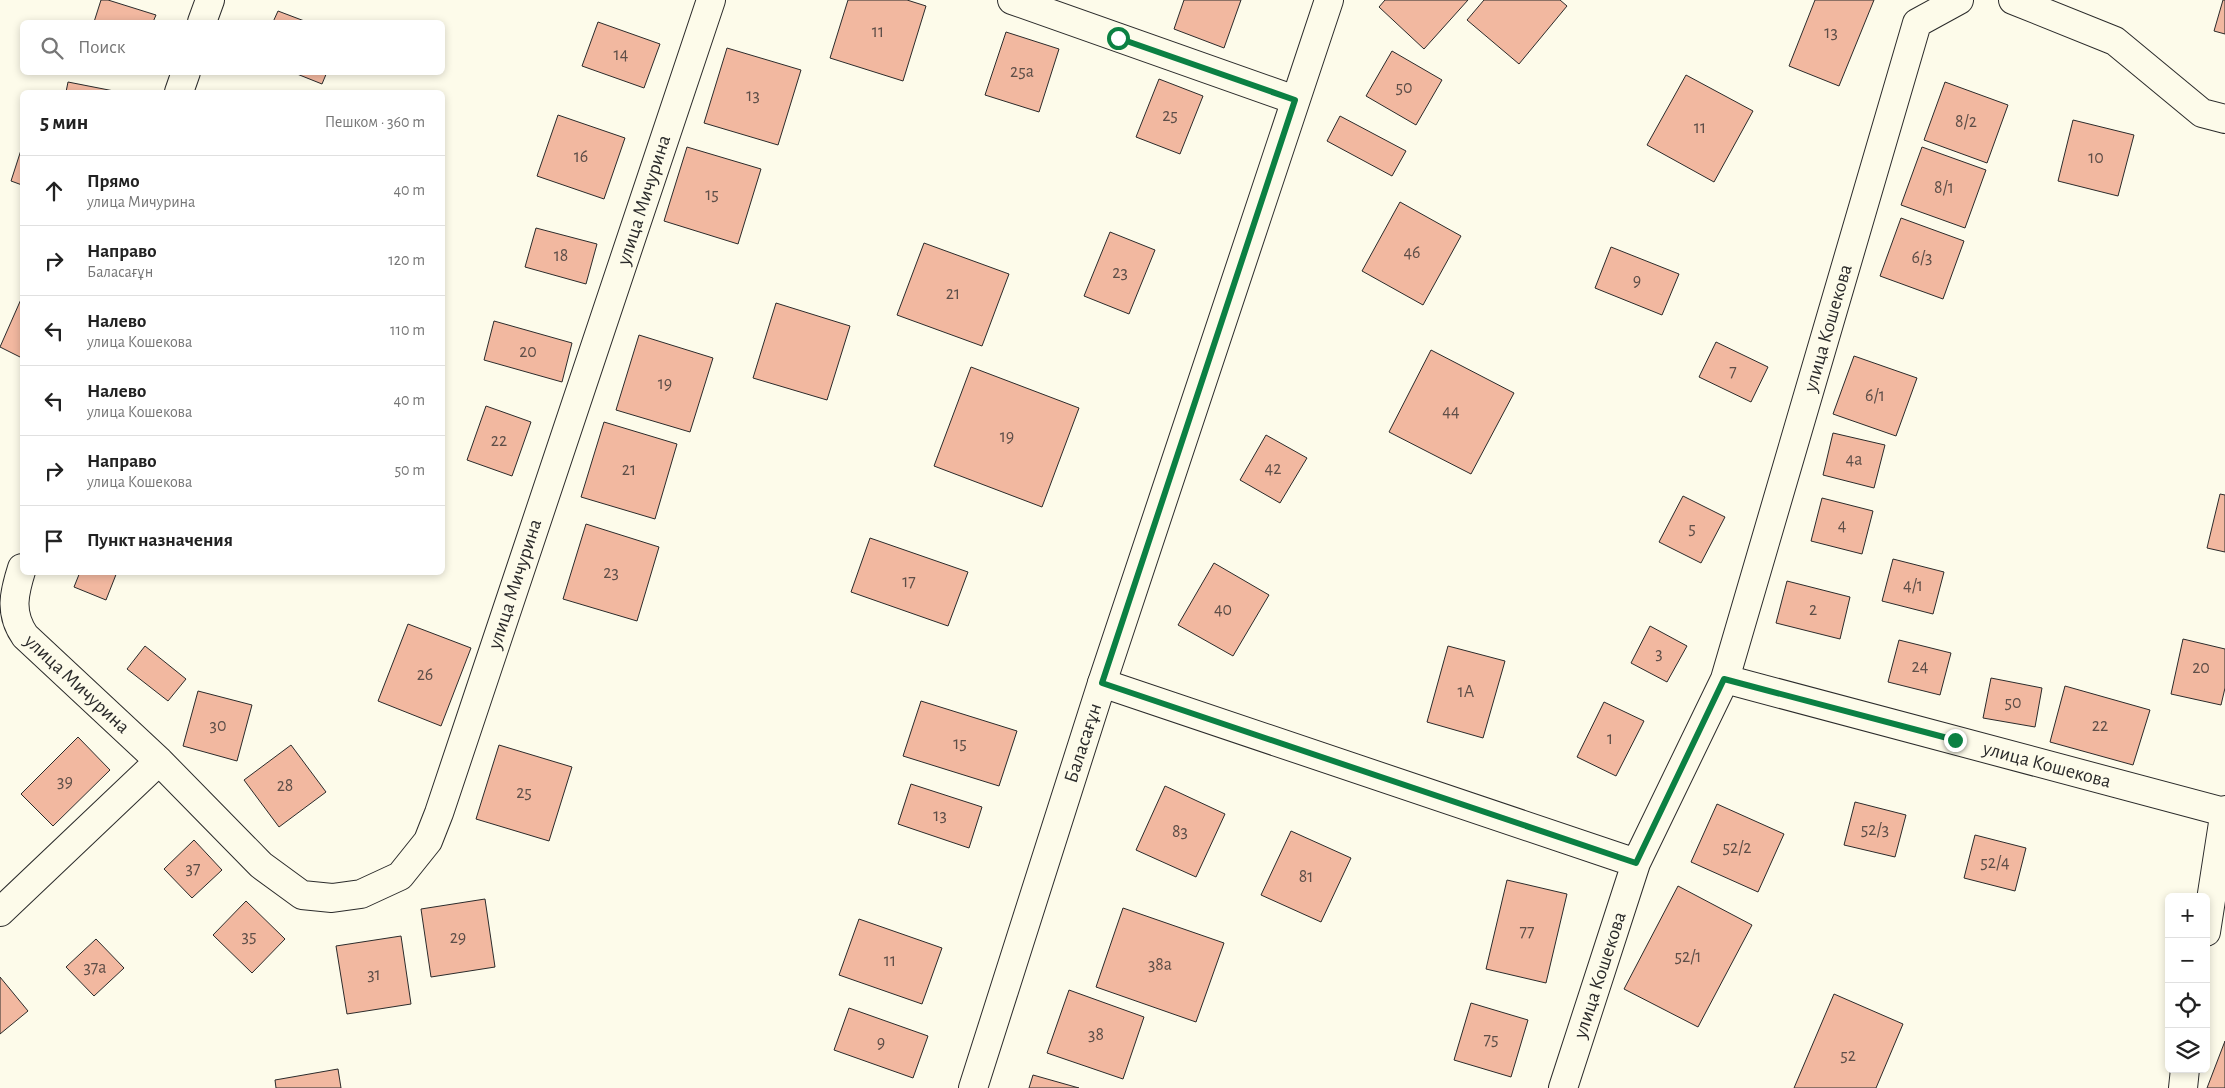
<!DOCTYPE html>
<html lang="ru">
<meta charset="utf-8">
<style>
body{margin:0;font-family:"Alegreya Sans",sans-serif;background:#f6f6f6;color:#222}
.controls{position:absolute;right:15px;bottom:15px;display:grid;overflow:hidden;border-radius:8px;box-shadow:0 2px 8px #0003}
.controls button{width:45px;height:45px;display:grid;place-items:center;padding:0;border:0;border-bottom:1px solid #e0e0e0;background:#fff;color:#222;font:25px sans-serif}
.stop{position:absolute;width:15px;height:15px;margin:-11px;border:4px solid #0b8043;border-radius:50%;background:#fff}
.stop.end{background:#0b8043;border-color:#fff;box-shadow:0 1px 5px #0008}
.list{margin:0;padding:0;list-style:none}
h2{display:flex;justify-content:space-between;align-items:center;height:65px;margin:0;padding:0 20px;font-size:21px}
h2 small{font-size:16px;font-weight:400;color:#767676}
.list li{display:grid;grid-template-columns:32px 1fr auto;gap:15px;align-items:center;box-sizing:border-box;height:70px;padding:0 20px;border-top:1px solid #e0e0e0}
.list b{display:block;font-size:19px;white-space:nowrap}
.list p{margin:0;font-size:16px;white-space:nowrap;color:#767676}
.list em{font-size:16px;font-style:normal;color:#767676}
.icon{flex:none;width:28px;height:28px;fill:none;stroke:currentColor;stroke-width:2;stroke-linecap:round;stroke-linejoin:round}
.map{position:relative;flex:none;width:2225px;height:1088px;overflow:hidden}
.search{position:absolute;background:#fff;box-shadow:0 2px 8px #0003;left:20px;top:20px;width:425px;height:55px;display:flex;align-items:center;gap:12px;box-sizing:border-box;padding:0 18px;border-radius:8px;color:#767676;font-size:19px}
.panel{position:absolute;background:#fff;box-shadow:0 2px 8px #0003;left:20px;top:90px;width:425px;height:485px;border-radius:8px}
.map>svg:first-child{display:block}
.building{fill:#f2b8a0;stroke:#2b2b2b}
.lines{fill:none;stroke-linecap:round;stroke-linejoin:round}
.street-casing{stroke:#2b2b2b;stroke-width:30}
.secondary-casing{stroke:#2b2b2b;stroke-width:30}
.street{stroke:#fdfbea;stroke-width:28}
.secondary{stroke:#fdfbea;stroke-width:28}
.route{stroke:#0b8043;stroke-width:6}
.labels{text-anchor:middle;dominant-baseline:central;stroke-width:4;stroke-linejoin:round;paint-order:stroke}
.number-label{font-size:18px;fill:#5d4e48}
.street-label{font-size:20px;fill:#2b2b2b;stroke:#fdfbea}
</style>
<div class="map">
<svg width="2225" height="1088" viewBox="0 0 2225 1088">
<rect width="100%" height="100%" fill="#fdfbea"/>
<!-- building -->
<path class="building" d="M101 0H108L156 15 153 22H94Z
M848 0H907L926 6 903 81 830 58Z
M1184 0H1241L1224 48 1174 29Z
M1385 0H1468L1424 49 1379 7Z
M1484 0H1560L1567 6 1519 64 1467 20Z
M1815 0H1874L1839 86 1789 66Z
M2223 0H2225V34L2214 31Z
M278 11 307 22H273Z
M598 22 660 44 644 88 582 66Z
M1006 32 1059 49 1039 112 985 95Z
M727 48 801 70 778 145 704 123Z
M1392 51 1442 80 1416 125 1366 96Z
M292 72H327L322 84Z
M1686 75 1753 111 1714 182 1647 145Z
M1159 79 1203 96 1180 154 1136 137Z
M68 82 119 92H66Z
M1945 82 2008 105 1987 163 1924 140Z
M558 115 625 138 604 199 537 176Z
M1340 116 1406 151 1392 176 1327 141Z
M2073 120 2134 135 2118 196 2058 181Z
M22 147V185L11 181Z
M687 147 761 169 738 244 664 221Z
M1922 147 1986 170 1965 228 1901 205Z
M1400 202 1461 236 1423 305 1362 271Z
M1901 218 1964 241 1943 299 1880 276Z
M536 228 597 244 586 284 525 267Z
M1110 232 1155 250 1129 314 1084 296Z
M924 243 1009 274 982 346 897 315Z
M1611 247 1679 274 1662 315 1595 288Z
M22 297V358L0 347Z
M776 303 850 326 827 400 753 378Z
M494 321 572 343 562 382 484 360Z
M639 335 713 358 690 432 616 410Z
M1716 342 1768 367 1751 402 1699 377Z
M1431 350 1514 393 1471 474 1389 432Z
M1854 356 1917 378 1896 436 1833 414Z
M971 367 1079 408 1042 507 934 466Z
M486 406 531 422 512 476 467 460Z
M604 422 677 444 655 519 581 497Z
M1833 433 1885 445 1874 488 1823 475Z
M1266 435 1307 458 1280 503 1240 480Z
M2220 494 2225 495V552L2207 548Z
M1683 496 1725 517 1701 563 1659 542Z
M1822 498 1873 511 1862 554 1811 541Z
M586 524 659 547 637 621 563 599Z
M870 538 968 572 948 626 851 592Z
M1893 559 1944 572 1933 614 1882 601Z
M1214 563 1269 595 1233 656 1178 625Z
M80 572H117L106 600 74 587Z
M1787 581 1850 597 1840 639 1776 623Z
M408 624 471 648 441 726 378 701Z
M1650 626 1687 646 1667 682 1631 663Z
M2183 639 2225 649V688L2221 705 2171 694Z
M1899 640 1951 653 1940 695 1888 682Z
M145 646 186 679 168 701 127 669Z
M1448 646 1505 661 1483 738 1427 722Z
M1991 678 2042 688 2035 727 1983 718Z
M2065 686 2150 710 2133 765 2050 742Z
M198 691 252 705 237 761 183 746Z
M921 701 1017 731 999 786 903 756Z
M1604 702 1644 721 1616 776 1577 757Z
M78 737 110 770 53 826 21 794Z
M291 745 326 792 279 827 244 780Z
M499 745 572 767 549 841 476 819Z
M911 784 982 807 969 848 898 824Z
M1165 786 1225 814 1196 877 1136 850Z
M1855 802 1906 815 1895 857 1844 845Z
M1717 804 1784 834 1758 892 1691 862Z
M1291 831 1351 858 1321 922 1261 895Z
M1975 835 2026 848 2015 891 1964 878Z
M194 840 222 870 192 898 164 869Z
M1507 880 1567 894 1546 983 1486 969Z
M1678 886 1752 925 1698 1027 1624 989Z
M485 899 495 967 431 977 421 909Z
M246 901 285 939 252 973 213 935Z
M1123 908 1224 943 1196 1022 1096 987Z
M859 919 942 948 922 1004 839 975Z
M401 936 411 1004 347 1014 336 946Z
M96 939 124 968 94 996 66 967Z
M0 977 28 1011 0 1034Z
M1069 990 1144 1017 1123 1079 1047 1053Z
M1834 994 1903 1024 1876 1088H1794Z
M1471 1003 1528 1020 1511 1077 1454 1060Z
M849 1008 928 1036 913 1078 834 1050Z
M2225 1041V1088H2207Z
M338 1069 341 1088H276L275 1080Z
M1033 1075 1079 1088H1029Z"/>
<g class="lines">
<!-- street casing -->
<g class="street-casing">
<path id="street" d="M1012 0 1295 100
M2013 0 2115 41 2202 113 2225 119
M202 22 210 0
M179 92 186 72
M22 568C14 593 9 613 25 636L159 761 261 865 302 895 332 898 361 894 400 876 428 841 439 813 711 0
M1725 679 2224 812
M1102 683 1636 863 1563 1088
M1636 863 1725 679 1917 23 1959 0
M0 912 159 761
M2206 932 2225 810
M2183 1088 2185 1069"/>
</g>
<!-- secondary casing -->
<g class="secondary-casing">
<path id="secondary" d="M973 1088 1102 683 1329 0"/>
</g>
<!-- street -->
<use href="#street" class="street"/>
<!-- secondary -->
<use href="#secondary" class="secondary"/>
</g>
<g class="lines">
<!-- route -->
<path class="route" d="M1118 38 1295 100 1102 683 1636 863 1724 679 1955 740"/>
</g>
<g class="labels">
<!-- number labels -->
<g class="number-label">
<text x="878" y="32">11</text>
<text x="1831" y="33">13</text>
<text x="621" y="55">14</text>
<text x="1022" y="72">25а</text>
<text x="1404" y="88">50</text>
<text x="753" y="96">13</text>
<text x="1170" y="116">25</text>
<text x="1966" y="122">8/2</text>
<text x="1700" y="128">11</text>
<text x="581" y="157">16</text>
<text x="2096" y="158">10</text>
<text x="1944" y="188">8/1</text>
<text x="712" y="195">15</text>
<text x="1412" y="253">46</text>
<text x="561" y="256">18</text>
<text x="1922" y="258">6/3</text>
<text x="1120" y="273">23</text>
<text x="1637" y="281">9</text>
<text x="953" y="294">21</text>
<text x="528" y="352">20</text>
<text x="1733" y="372">7</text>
<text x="665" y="384">19</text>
<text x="1875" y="396">6/1</text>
<text x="1451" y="412">44</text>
<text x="1007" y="437">19</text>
<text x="499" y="441">22</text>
<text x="1854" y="460">4а</text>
<text x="1273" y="469">42</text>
<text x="629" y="470">21</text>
<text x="1842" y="526">4</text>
<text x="1692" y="529">5</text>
<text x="611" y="573">23</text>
<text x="909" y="582">17</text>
<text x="1913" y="586">4/1</text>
<text x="1223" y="610">40</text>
<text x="1813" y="610">2</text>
<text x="1659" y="654">3</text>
<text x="1920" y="667">24</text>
<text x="2201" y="668">20</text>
<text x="425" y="675">26</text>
<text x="1466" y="692">1А</text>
<text x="2013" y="703">50</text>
<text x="218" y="726">30</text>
<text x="2100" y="726">22</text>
<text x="1610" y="739">1</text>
<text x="960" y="744">15</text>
<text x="65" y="782">39</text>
<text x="285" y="786">28</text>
<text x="524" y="793">25</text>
<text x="940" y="816">13</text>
<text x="1875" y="830">52/3</text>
<text x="1180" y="832">83</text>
<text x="1737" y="848">52/2</text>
<text x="1995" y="863">52/4</text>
<text x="193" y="869">37</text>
<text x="1306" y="877">81</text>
<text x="1527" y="932">77</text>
<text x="249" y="937">35</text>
<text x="458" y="938">29</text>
<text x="1688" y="957">52/1</text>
<text x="890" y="961">11</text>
<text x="1160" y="965">38а</text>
<text x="95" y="968">37а</text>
<text x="374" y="975">31</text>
<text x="1096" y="1035">38</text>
<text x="1491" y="1040">75</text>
<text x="881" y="1043">9</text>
<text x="1848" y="1056">52</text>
</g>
<!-- street labels -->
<g class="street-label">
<text transform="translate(644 200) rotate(-72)">улица Мичурина</text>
<text transform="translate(1828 328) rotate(-74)">улица Кошекова</text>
<text transform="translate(515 584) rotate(-72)">улица Мичурина</text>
<text transform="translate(77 684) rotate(43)">улица Мичурина</text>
<text transform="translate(1083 743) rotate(-72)">Баласағұн</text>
<text transform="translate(2047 765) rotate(15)">улица Кошекова</text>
<text transform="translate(1600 975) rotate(-72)">улица Кошекова</text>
</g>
</g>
</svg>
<div class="controls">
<button>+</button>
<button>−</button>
<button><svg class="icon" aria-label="locate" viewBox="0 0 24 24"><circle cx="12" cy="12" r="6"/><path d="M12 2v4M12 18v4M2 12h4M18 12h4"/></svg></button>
<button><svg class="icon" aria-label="layers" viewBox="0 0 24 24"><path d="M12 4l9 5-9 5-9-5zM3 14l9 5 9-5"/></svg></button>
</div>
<div class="stop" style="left:1118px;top:38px"></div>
<div class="stop end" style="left:1955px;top:740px"></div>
<div class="search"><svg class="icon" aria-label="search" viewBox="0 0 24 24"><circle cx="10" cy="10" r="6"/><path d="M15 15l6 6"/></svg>Поиск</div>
<section class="panel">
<h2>5 мин<small>Пешком · 360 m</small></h2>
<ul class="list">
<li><svg class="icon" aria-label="ahead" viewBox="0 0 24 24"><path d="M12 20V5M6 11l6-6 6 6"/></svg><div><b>Прямо</b><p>улица Мичурина</p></div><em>40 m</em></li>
<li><svg class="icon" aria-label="right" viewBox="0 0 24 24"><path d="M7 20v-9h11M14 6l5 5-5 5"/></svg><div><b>Направо</b><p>Баласағұн</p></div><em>120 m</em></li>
<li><svg class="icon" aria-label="left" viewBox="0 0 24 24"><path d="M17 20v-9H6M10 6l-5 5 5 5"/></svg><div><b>Налево</b><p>улица Кошекова</p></div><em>110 m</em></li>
<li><svg class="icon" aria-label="left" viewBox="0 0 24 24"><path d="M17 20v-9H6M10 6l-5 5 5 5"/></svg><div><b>Налево</b><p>улица Кошекова</p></div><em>40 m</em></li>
<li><svg class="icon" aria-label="right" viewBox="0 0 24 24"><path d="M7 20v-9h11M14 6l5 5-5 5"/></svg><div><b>Направо</b><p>улица Кошекова</p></div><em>50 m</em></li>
<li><svg class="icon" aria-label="arrive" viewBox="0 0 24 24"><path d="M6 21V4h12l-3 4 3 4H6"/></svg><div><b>Пункт назначения</b></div></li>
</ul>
</section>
</div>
